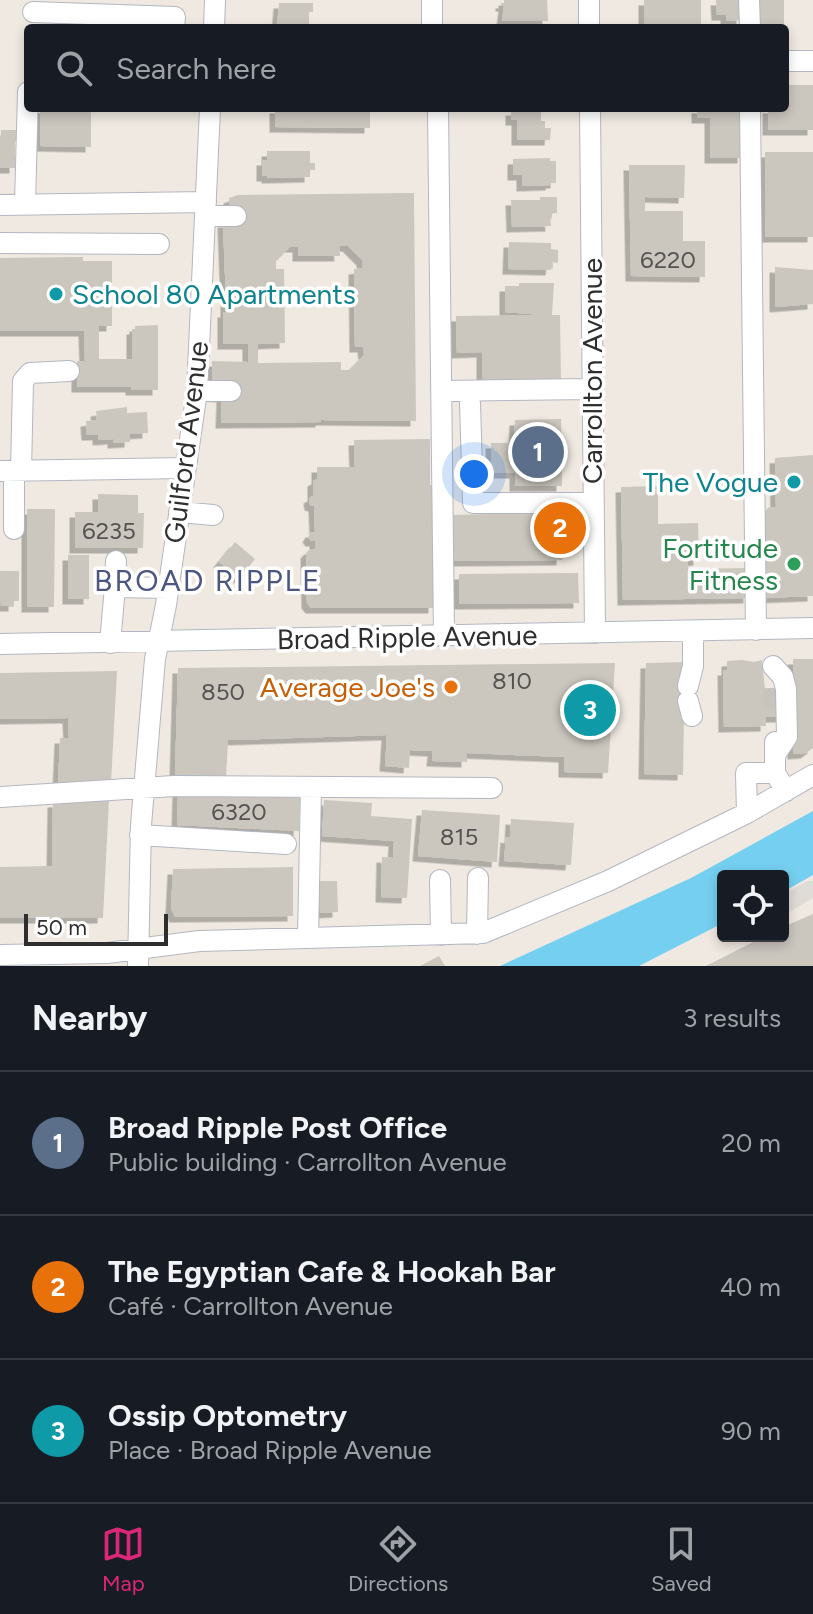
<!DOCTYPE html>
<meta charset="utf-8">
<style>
body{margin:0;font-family:Figtree,sans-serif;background:#20242c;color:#f1f3f6}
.controls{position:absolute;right:24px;bottom:24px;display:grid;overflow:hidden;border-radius:8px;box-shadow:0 4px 12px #0003}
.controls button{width:72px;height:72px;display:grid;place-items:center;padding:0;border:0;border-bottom:2px solid #363941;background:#171b24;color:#f1f3f6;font:40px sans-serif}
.scale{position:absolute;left:24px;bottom:20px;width:144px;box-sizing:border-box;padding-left:8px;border:4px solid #2e2e2e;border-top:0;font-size:22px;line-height:28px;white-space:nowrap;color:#2e2e2e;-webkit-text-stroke:6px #fff;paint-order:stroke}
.you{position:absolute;left:474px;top:474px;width:28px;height:28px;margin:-20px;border:6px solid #fff;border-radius:50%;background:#1a73e8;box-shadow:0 0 0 12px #1a73e833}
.badge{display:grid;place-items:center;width:52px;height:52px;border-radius:50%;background:#db2777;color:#fff;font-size:26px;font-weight:700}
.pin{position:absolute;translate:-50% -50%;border:4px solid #fff;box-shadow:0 2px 8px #0006}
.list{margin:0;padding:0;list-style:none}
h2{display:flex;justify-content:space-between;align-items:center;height:104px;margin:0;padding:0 32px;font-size:34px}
h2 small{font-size:26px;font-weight:400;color:#9ea1a6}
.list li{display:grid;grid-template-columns:52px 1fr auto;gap:24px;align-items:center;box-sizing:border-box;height:144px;padding:0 32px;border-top:2px solid #363941}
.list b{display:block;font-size:30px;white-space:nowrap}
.list p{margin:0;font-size:26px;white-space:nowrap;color:#9ea1a6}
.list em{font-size:26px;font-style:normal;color:#9ea1a6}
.icon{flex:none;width:44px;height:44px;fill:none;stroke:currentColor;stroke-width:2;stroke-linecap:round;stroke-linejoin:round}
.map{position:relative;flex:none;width:813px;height:966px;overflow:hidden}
.search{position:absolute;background:#171b24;box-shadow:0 4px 12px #0003;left:24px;right:24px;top:24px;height:88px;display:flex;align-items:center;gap:20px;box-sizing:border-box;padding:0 28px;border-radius:8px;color:#9ea1a6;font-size:30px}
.sheet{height:536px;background:#171b24}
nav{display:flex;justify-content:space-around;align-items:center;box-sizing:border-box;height:112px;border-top:2px solid #363941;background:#171b24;font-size:22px;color:#9ea1a6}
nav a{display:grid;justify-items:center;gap:4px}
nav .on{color:#db2777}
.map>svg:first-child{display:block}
.plaza{fill:#dfdcd8}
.water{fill:#75cff0}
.building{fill:#cbc7bf;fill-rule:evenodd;filter:url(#shadow)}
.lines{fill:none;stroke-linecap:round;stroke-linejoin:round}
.minor-tunnel{stroke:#c8c4bd;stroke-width:20;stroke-dasharray:20 10;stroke-linecap:butt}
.minor-casing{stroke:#b4b7c1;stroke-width:22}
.minor{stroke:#fff;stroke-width:20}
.culture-dot{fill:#0f9aa8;stroke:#fff;stroke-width:3}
.leisure-dot{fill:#2e9e5b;stroke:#fff;stroke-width:3}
.food-dot{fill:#e8710a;stroke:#fff;stroke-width:3}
.labels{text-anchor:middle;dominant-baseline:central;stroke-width:7;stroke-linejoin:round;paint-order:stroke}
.number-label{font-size:24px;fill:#555452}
.culture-label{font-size:28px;fill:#0d838f;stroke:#fff;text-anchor:start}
.street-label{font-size:28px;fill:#2e2e2e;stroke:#fff}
.leisure-label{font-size:28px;fill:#27864d;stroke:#fff;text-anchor:end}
.food-label{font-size:28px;fill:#c56008;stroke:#fff;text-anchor:end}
.neighbourhood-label{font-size:30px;letter-spacing:2px;fill:#4d5680;stroke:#fff}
</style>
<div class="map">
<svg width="813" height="966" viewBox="0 0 813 966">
<defs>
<filter id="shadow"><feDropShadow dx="-5.5" dy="5.5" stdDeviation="0" flood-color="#0004"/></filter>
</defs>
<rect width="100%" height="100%" fill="#efe9e1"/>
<!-- plaza -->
<path class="plaza" d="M808 881H813V898L783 916V894Z"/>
<!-- water -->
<path class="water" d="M813 811V875L783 892V876H723V923L639 966H500L691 878Z"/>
<!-- building -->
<path class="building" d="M504 0H547L548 21H502L504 6H501V3H504Z
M644 0H701V25L644 26Z
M716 0H741L742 20 726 21V15H717Z
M756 0H784V28H756Z
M279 3H313V12H309V28H277Z
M785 85H813V130H768V108H785Z
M40 108H91V147L40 146Z
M275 108H370V128L275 127Z
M697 108H743V158H710V118H697Z
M511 110 541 111V121H545V128H551L550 140H517V120H511Z
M1 130H19V141H15V168H0Z
M267 151H310V163H315V170H310V177L267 178V176H262V160H267Z
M765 152H813V237H765Z
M550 158V161H556V183H551V185L522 186V175H513V159Z
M629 165H685L684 198 645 197V211H683V241H705V277L631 276Z
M414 193 416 421 321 420V422L221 423 222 397 212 396V361L248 362V344H223V312H226V302L223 222H230L229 198 238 195ZM339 246H348L362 260 363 268 354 269 355 347H363L364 355 349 370H341V362L258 363V344L285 343 284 269H276V261L290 247H298V256H340Z
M540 197H557V213L550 214 551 226 512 227 511 200H540Z
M509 242 551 243V249L558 250V263L552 262 551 270 508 269Z
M83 257V261H112V326H99V359H132V329H135V326L158 325V390H131V387H77V361H85L84 331H0V258Z
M775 267 813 270V304L775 307Z
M519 283H554L552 315H560L561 384 482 385V352L457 353 456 316 543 315 505 312V286H519Z
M127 407V413L147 412 148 433 130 434V442L113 443V439L98 440V435H87L86 421 97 420 96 411Z
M561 419 562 486H515V473H492L491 443H514L515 420Z
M430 439V485H433L434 608H311L307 603 306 553 310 549H315V541H311L308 537 311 532H315L314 506 310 505 309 498 313 496V481L317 479V467H355L354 440Z
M813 455V596L763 598 762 514 769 507H776L775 458Z
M658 486V524L698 523 699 560 688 561V569L748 568 749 598 623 600 621 487Z
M98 494 138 495V513H144L143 548H75V512H98Z
M27 509H55L54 607H27Z
M563 512 562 560 452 561 451 515Z
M235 542 255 559 240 578 219 562Z
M68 555H89V599H68Z
M0 571H19V601H14V606H1Z
M578 573 579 603 459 604V574Z
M793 659H813V748L806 753 793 754Z
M742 660 754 662 762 660 765 689H781L782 717H766V726L724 727 723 670H727V661Z
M685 662 683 775 644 774 646 663Z
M615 663 608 773 564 772V757L467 753V762L432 761 433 751 410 750 409 768 385 766 387 735 228 740 226 778 175 775 178 668Z
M117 671 111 783 58 785 60 738H69L68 718 0 719V673Z
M178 790 300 798 299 831 177 825Z
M109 800 103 918H0V867L52 866 53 802Z
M324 800 372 803 371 816 412 819 407 898 381 897 382 857 393 858 394 841 322 836Z
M422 810 500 815 497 862 418 856Z
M511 819 574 823 571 865 504 861 506 837 510 838Z
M293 867V916L175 917 171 908 173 869Z
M319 881H337L338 912 320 913Z
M813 914V966H706L765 936H783V927Z
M439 956 445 966H420Z"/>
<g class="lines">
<!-- minor-tunnel -->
<path class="minor-tunnel" d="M773 688 774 717"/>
<!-- minor casing -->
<g class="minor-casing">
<path id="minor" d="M432 0V28
M589 0V28
M749 0 750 28
M33 12 175 17 174 28
M214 28 215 0
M785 61H813
M438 108 444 636
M590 108 595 633
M750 108 756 630
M25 204 28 92
M0 205 206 202
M206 216H236
M0 243 159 244
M197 391H231
M442 391 592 389
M470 403 473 503H593
M0 471 186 468
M21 471 23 381 30 373 69 371
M179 512 213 515
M14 529V471
M115 587 116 561
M110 643 115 587 168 588
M0 644 813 628
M773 666 783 677 786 689 787 737 775 755
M688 686 693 666V631
M688 701 692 716
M775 742V773L786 791
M0 797 174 786 492 788
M747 813 746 773H775
M140 835 286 844
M440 880 441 935
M477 934 478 878
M308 938 311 787
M0 955 107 953 199 941 483 933 608 881 747 813 813 775
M138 966 141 825 155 659 166 605 197 391 210 108"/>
</g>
<!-- minor -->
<use href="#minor" class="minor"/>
</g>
<!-- markers -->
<g class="culture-dot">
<circle cx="56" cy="294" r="8"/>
<circle cx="794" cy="482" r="8"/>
</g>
<circle class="leisure-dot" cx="794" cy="564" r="8"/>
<circle class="food-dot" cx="451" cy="687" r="8"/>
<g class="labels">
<!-- number labels -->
<g class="number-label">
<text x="668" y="259">6220</text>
<text x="109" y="530">6235</text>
<text x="512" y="680">810</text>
<text x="223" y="691">850</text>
<text x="239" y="811">6320</text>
<text x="459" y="836">815</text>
</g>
<!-- culture labels -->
<g class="culture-label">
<text x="72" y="294">School 80 Apartments</text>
<text x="778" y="482" text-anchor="end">The Vogue</text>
</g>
<!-- street labels -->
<g class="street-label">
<text transform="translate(592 371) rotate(-90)">Carrollton Avenue</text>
<text transform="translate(186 442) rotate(-83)">Guilford Avenue</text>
<text transform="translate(407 637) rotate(-1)">Broad Ripple Avenue</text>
</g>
<!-- leisure labels -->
<g class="leisure-label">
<text x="778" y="548">Fortitude<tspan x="778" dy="32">Fitness</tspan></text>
</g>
<!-- food labels -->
<g class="food-label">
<text x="435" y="687">Average Joe's</text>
</g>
<!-- neighbourhood labels -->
<g class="neighbourhood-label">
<text x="208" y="580">BROAD RIPPLE</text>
</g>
</g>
</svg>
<div class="controls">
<button><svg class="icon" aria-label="locate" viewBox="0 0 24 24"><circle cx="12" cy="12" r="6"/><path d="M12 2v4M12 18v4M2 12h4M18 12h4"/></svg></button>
</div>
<div class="scale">50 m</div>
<div class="you"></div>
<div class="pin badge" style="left:538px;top:452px;background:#5c6f8a">1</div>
<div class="pin badge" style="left:560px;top:528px;background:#e8710a">2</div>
<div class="pin badge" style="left:590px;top:710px;background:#0f9aa8">3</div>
<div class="search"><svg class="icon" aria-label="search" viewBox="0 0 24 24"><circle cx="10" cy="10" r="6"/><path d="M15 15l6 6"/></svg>Search here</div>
</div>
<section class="sheet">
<h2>Nearby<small>3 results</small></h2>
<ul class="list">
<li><span class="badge" style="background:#5c6f8a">1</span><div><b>Broad Ripple Post Office</b><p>Public building · Carrollton Avenue</p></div><em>20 m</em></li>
<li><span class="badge" style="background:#e8710a">2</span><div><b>The Egyptian Cafe &amp; Hookah Bar</b><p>Café · Carrollton Avenue</p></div><em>40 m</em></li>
<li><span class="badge" style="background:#0f9aa8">3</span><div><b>Ossip Optometry</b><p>Place · Broad Ripple Avenue</p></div><em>90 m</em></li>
</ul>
</section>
<nav>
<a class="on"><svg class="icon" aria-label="map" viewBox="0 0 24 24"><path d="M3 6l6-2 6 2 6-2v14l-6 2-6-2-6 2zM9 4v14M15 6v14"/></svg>Map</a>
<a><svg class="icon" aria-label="directions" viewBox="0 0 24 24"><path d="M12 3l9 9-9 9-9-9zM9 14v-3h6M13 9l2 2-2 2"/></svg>Directions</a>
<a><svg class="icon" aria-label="saved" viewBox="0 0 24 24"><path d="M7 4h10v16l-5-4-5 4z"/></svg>Saved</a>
</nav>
